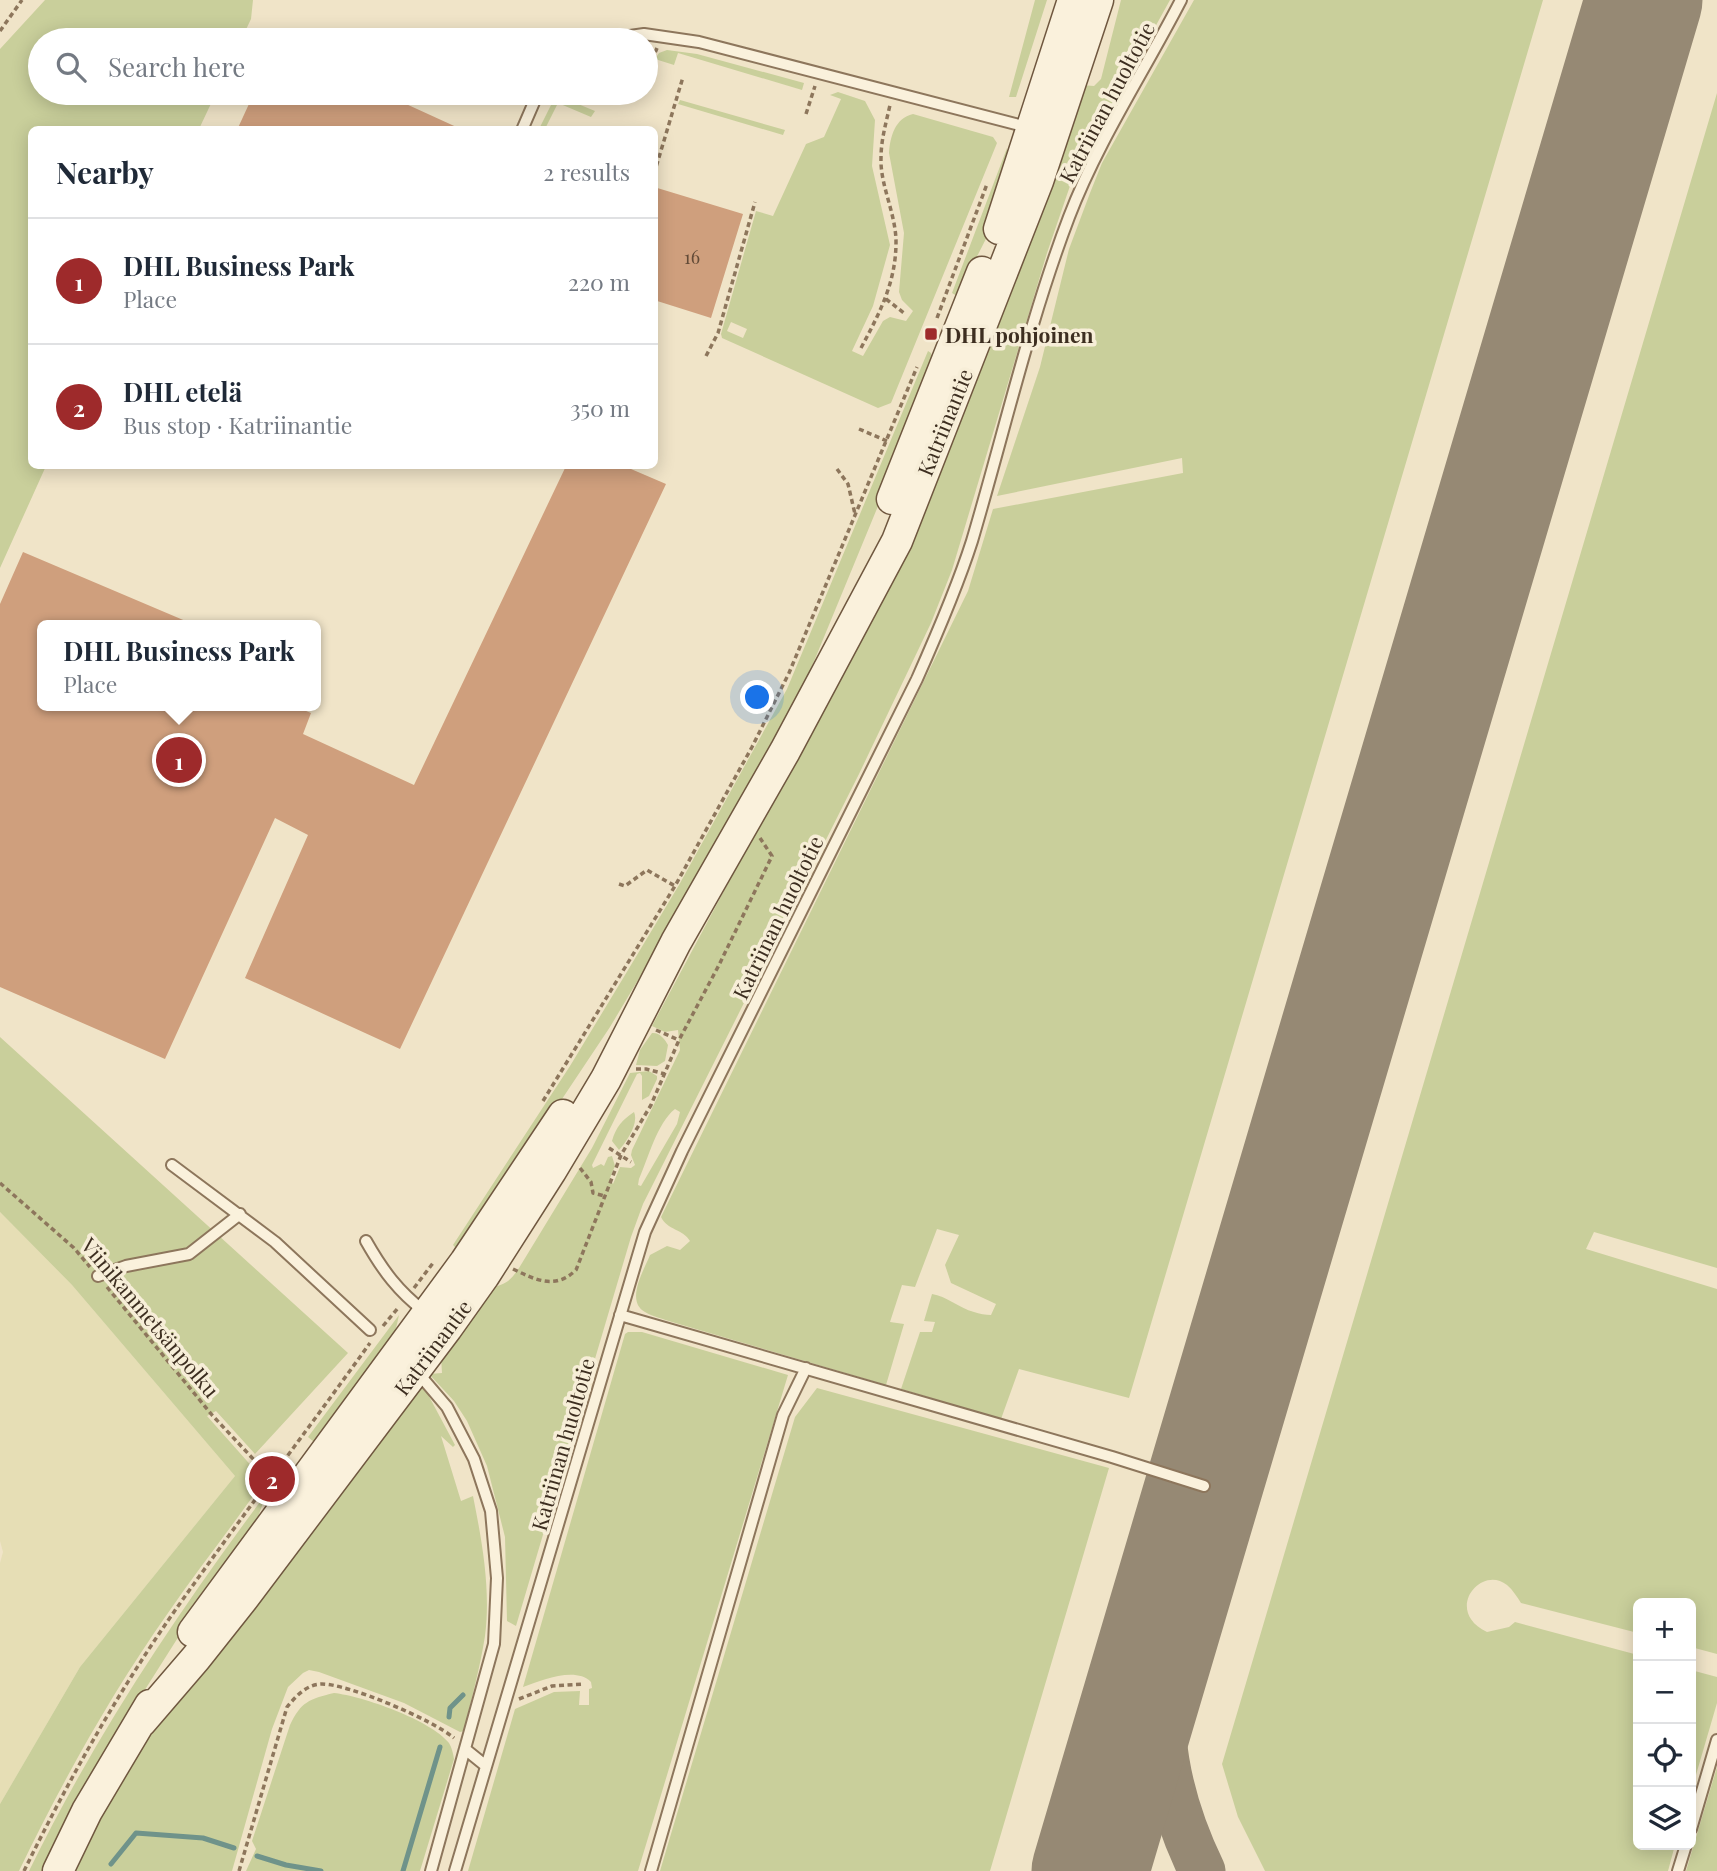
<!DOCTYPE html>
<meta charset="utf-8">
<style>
body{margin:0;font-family:"Playfair Display",serif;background:#f6f6f7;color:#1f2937}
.controls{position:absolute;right:21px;bottom:21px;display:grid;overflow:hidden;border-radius:10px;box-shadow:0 4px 18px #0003}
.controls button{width:63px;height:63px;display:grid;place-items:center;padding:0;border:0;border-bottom:2px solid #e0e1e3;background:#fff;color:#1f2937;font:35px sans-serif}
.you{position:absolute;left:758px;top:698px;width:24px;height:24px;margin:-18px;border:5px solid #fff;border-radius:50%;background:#1a73e8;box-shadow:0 0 0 10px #1a73e833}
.badge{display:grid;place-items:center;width:46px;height:46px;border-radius:50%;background:#9e2a2b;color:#fff;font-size:23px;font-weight:700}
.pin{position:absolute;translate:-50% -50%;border:4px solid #fff;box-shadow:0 2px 7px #0006}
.popup{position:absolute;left:37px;top:620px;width:284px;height:91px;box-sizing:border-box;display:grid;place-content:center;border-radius:10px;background:#fff;filter:drop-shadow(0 2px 5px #0005);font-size:23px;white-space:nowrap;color:#747a83}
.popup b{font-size:26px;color:#1f2937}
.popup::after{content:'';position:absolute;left:50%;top:100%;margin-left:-14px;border:14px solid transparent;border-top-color:#fff}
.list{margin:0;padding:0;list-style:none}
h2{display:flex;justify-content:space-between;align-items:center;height:91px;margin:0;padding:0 28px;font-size:30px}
h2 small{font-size:23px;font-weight:400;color:#747a83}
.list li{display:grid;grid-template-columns:46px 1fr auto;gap:21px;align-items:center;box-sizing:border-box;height:126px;padding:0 28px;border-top:2px solid #e0e1e3}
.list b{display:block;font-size:26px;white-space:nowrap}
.list p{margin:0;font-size:23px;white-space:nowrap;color:#747a83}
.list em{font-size:23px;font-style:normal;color:#747a83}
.icon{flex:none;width:38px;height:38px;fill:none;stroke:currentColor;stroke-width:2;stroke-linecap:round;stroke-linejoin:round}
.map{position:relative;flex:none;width:1717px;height:1871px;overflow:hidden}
.search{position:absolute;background:#fff;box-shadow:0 4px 18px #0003;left:28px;top:28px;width:630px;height:77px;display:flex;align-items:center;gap:18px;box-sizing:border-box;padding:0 24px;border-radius:38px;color:#747a83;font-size:26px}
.panel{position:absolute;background:#fff;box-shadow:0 4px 18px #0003;left:28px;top:126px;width:630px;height:343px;border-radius:10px}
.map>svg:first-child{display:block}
.farmland{fill:#e6deb5}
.green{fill:#c9cf9b;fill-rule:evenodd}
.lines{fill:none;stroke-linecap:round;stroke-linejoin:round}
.stream{stroke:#6f938a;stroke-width:5}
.taxiway{stroke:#968974;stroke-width:47}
.runway{stroke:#968974;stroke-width:117}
.building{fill:#cf9f7d}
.lane-casing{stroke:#8d765c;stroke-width:14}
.secondary-casing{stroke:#6f573f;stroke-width:33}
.path{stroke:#8d765c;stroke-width:3.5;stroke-dasharray:5 3.5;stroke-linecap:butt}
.lane{stroke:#faf1dc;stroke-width:10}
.secondary{stroke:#faf1dc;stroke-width:30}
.poi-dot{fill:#9e2a2b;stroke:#f7eed8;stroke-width:2.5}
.labels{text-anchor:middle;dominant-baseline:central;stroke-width:7;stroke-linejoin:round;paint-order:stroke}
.number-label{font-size:18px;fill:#624a37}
.street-label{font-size:21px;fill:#3d2e20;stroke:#f7eed8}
.poi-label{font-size:21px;font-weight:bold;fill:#3d2e20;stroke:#f7eed8;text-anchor:start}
</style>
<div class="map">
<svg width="1717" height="1871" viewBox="0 0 1717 1871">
<rect width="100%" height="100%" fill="#f0e4c8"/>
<!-- farmland -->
<path class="farmland" d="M0 1212 72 1285 235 1476 80 1667 0 1804V1563L3 1552 0 1541Z"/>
<!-- green -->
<path class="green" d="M45 0H253L251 19 241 40H40V93H216L199 129 32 130V466H46L0 568V49Z
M1035 0H1047L1016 97H1009Z
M1121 0H1170L1087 150 1071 183 1047 253 952 570 931 623 859 774 643 1204 631 1237 516 1626 507 1621 505 1537 487 1466 467 1421 454 1401 429 1374 442 1373 441 1357 490 1287C505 1286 511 1280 519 1268L592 1148 630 1073 649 1071 657 1076V1079L649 1096 642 1100V1076L640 1073 637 1074 592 1165 593 1168 601 1164 604 1166 608 1157 612 1156 615 1166 610 1178 613 1184 620 1167 631 1168 635 1165 631 1155 632 1150 680 1050 678 1030 665 1032 652 1026 758 827 1081 85 1094 86 1101 79ZM675 1109 680 1112 677 1124 641 1186 638 1185 639 1179C648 1159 657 1123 675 1109Z
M1194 0H1543L1129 1398 1019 1369 1001 1419 901 1389 920 1332H932L935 1322 924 1321 932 1294C946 1296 959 1308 974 1312 979 1314 986 1315 991 1315L996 1304 951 1283 945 1265 959 1235 937 1229 915 1287 902 1285 890 1322 904 1324 886 1385 672 1322C664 1319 653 1317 645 1312 625 1301 644 1270 650 1255L667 1246 680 1250 690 1241C683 1229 667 1230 661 1217L968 591 993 509 1183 473 1182 458 997 496 1040 367 1069 249 1090 193 1102 163Z
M667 50 697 54 804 83 802 90 678 53 674 65 655 59 659 53Z
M838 92 865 101 875 120 872 166 890 245 873 306 852 351 863 356 883 321 890 317 906 321 913 311 902 300 899 292 904 233 889 153C890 137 895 118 913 114L993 137 997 143 891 403 878 408 722 338 721 334 756 211 773 216 806 144 824 137 841 99 830 95ZM731 322 747 329 743 338 727 331Z
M557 93H569L566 99 595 111 591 117 558 103 545 129H539Z
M1717 93V1268L1594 1232 1586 1249 1717 1289V1654L1691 1647V1603H1638V1633L1521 1603C1517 1597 1513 1590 1507 1585 1481 1564 1443 1611 1487 1632L1509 1627 1515 1622 1638 1655V1845H1675L1668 1871H1265L1238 1817 1222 1764Z
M680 100 785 130 783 135 678 104Z
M1007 148V171L997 217 957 296 952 293Z
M928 351 931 353 933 360 897 460 803 688 690 893 610 1027 460 1252 453 1245 570 1066 622 980 679 885 787 689Z
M652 1033C659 1032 665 1039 668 1045L665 1061 657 1066 636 1065 640 1050Z
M0 1037 348 1353 255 1454 216 1411 207 1416 255 1470 260 1481 256 1492C227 1533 196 1572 168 1613 111 1694 62 1782 19 1871H0V1804L80 1667 235 1476 72 1285 0 1212Z
M634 1112C639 1123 627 1141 619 1150L612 1141C616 1127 622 1120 634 1112Z
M399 1315C390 1367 348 1405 314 1442L308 1437Z
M628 1332H642L788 1375 638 1871H468L515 1709 554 1692 580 1691 579 1705H589V1689L592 1688 591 1682C575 1666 541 1681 523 1687L625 1334Z
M418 1387H424L455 1445 453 1447 441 1436 461 1501 473 1496C482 1541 491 1590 485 1636 480 1668 471 1700 464 1731L460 1732 404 1703 319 1672 309 1670 303 1673 288 1687 272 1729 232 1871H71L133 1757 167 1707 398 1411 401 1417C404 1406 412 1397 418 1387Z
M817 1388 1109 1468 990 1871H660L795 1417Z
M263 1498 264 1500 252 1534 191 1617 134 1707 96 1768 43 1871H29C94 1738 175 1616 263 1498Z
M1691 1670 1717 1677V1703L1691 1792Z
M334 1693C362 1696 431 1720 449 1743 452 1748 453 1753 454 1759L420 1871H246L256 1849 252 1841 290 1725C301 1702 309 1699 334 1693Z
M1717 1767V1871H1686Z"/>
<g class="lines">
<!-- stream -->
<path class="stream" d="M449 1717 450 1708 463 1695
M257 1856 286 1865 321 1871
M111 1864 136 1833 203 1838 234 1848
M403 1871 440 1747"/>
<!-- taxiway -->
<path class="taxiway" d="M1171 1596C1156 1702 1154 1772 1202 1871"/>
<!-- runway -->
<path class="runway" d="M1090 1871 1644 0"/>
</g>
<!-- building -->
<path class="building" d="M254 93H382L463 130H237Z
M654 187 743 214 711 318 654 300Z
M566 466H624L666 484 400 1049 245 978 308 835 275 818 165 1059 0 987V604L23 552 195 625H43V706H294L311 713 303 734 414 785Z"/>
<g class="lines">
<!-- lane casing -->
<g class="lane-casing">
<path id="lane" d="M602 40 644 34 699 42 1031 128
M522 130 538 93
M172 1165 275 1242 370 1330
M366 1241C383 1271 398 1291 425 1312
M98 1276 126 1266 189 1254 240 1214
M620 1315 1112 1457 1204 1486
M424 1380 447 1407 474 1459 491 1511 497 1578 494 1644 431 1871
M465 1749 486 1766
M1691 1829 1717 1740
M455 1871 645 1232 682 1151 917 679C937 634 957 588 972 541 1004 433 1029 322 1069 217 1098 141 1144 72 1181 0
M651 1871 783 1415 806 1368
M1678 1871 1686 1845"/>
</g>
<!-- secondary casing -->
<g class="secondary-casing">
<path id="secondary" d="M999 229 1073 0
M892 499 982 272
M193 1632 465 1262 563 1115
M141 1722 196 1658 242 1600 447 1328 484 1276 551 1171 606 1079 676 942 785 751 897 541 1038 181 1098 0
M58 1871 87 1811 150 1705"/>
</g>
<!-- path -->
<path class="path" d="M0 31 22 0
M649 68 657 48
M806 114 815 86
M654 174 683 77
M886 299 904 313
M937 318 987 184
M861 348C879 314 896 283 896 242 896 214 880 185 881 158 881 140 886 123 890 105
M706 356 718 333 755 202
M859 429 887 441
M837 469 848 484 855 514
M619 884 625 886 647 870 675 886
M656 1030 679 1040
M636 1069H646L665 1074
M543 1101 675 886 752 747 789 673 917 367
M609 1148 631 1162
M580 1168 591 1182 593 1193 605 1196
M0 1183 74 1248 90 1267
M513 1269C536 1280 555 1290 576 1270L621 1155 651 1105 679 1040 719 965 772 856 760 838
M107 1287 212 1415 272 1479
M414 1288 433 1263
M383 1326 398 1308
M519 1699 552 1686 584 1684
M24 1871C68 1781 118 1692 176 1609 239 1520 306 1432 370 1343
M239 1871 287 1707C296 1696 307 1684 322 1684 349 1684 433 1720 454 1738"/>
<!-- lane -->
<use href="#lane" class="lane"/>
<!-- secondary -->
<use href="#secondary" class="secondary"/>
</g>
<!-- markers -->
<rect class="poi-dot" x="924" y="327" width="14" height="14" rx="3.5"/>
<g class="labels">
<!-- number labels -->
<g class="number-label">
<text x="692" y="257">16</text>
</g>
<!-- street labels -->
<g class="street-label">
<text transform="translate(1106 102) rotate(-62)">Katriinan huoltotie</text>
<text transform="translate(944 422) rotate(-68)">Katriinantie</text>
<text transform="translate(777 917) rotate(-64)">Katriinan huoltotie</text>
<text transform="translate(151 1317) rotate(50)">Viinikanmetsänpolku</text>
<text transform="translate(432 1347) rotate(-53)">Katriinantie</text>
<text transform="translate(562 1444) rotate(-74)">Katriinan huoltotie</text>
</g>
<!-- poi labels -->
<g class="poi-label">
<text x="945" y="334">DHL pohjoinen</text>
</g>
</g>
</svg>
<div class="controls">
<button>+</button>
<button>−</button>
<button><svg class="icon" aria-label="locate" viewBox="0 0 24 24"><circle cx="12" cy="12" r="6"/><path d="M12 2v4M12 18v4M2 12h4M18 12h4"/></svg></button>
<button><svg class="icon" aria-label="layers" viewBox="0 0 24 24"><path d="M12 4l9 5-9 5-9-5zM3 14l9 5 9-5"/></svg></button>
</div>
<div class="you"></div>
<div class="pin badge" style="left:179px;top:760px">1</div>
<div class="popup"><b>DHL Business Park</b>Place</div>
<div class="pin badge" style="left:272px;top:1479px">2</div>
<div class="search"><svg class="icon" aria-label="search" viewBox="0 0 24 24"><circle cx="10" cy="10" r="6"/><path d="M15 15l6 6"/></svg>Search here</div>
<section class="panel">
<h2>Nearby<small>2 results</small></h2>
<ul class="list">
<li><span class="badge">1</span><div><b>DHL Business Park</b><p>Place</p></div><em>220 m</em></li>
<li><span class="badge">2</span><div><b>DHL etelä</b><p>Bus stop · Katriinantie</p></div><em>350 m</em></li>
</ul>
</section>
</div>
